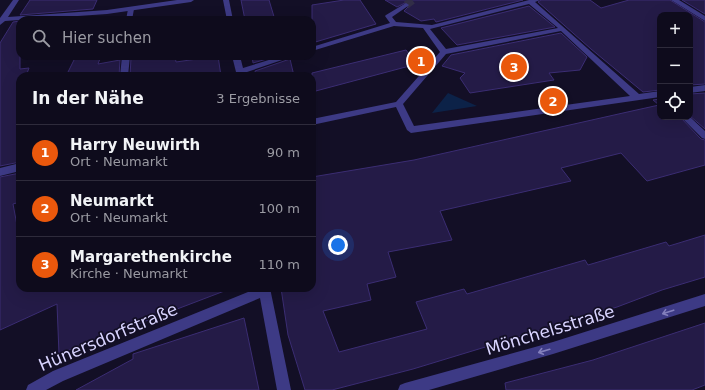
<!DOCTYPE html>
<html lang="de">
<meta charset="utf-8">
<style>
body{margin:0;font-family:"DejaVu Sans",sans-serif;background:#171425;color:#f1f3f6}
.controls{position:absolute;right:12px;top:12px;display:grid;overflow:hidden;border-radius:8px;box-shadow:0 4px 16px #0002}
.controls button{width:36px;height:36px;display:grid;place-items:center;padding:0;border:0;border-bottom:1px solid #2e2b3b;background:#0e0b1c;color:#f1f3f6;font:20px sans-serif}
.you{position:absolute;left:338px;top:245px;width:14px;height:14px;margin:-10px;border:3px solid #fff;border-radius:50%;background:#1a73e8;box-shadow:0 0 0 6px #1a73e833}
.badge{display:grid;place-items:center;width:26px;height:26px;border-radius:50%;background:#ea580c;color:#fff;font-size:13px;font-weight:700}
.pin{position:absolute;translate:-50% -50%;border:2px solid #fff;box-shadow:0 1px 4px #0006}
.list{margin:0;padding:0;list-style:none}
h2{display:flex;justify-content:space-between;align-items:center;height:52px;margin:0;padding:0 16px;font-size:17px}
h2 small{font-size:13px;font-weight:400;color:#9b9ba3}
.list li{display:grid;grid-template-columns:26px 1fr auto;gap:12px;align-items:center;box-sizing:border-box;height:56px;padding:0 16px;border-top:1px solid #2e2b3b}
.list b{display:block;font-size:15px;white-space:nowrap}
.list p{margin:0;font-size:13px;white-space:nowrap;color:#9b9ba3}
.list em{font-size:13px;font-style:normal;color:#9b9ba3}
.icon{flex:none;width:22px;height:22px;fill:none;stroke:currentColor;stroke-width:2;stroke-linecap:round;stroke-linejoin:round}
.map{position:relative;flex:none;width:705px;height:390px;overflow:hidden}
.search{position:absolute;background:#0e0b1c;box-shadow:0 4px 16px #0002;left:16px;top:16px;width:300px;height:44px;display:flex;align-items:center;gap:10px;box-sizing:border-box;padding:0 14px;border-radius:12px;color:#9b9ba3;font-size:15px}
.panel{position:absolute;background:#0e0b1c;box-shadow:0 4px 16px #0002;left:16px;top:72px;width:300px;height:220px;border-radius:12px}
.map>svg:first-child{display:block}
.water{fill:#0c2248}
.building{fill:#241b47;stroke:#3b2d73}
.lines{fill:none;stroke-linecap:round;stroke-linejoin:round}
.street-tunnel{stroke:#312d47;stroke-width:8;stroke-dasharray:8 3.5;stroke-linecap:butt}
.lane{fill:#3d3a85;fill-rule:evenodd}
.street{fill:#3d3a85;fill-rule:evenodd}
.oneway{stroke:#837fbc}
.labels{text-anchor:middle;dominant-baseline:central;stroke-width:3.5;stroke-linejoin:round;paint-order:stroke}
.near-street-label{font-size:17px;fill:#d9d4ff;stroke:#130f26}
</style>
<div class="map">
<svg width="705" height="390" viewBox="0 0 705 390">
<rect width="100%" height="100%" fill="#130f26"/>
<!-- water -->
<path class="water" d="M448 93 477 106 432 113Z"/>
<!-- building -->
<path class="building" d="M30 0H97L93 9 20 15Z
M241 0H269L275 20H245Z
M344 0H360L376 24 312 43V5Z
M385 0H523L436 22 434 19 421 21 404 11 410 5 407 2 397 7Z
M541 0H590L601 8 629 0H670L705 22V84L690 85V15H660V90L643 92 591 49 538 2Z
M682 0H705V14Z
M529 6 555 27 457 45 441 28Z
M90 17 89 20H41Z
M20 21V69L29 68 26 76H20V162L0 166V43L13 22Z
M561 33 587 57 580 70 549 73 554 80 470 93 460 78 465 73 442 66 451 55Z
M406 50 417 64 312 92V73Z
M76 56H101L98 64 120 60 119 76H66Z
M142 56H175L176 62 218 56 221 76H130L131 58Z
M252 56H277L253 63Z
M290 59 294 76H256L255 71Z
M705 93V129L690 116V94Z
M660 99V117H680L701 139 705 140V165L647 181 621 153 561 168 571 181 440 211 452 240 388 252 396 277 367 284 371 300 323 311 339 352 427 329 416 302 464 289 467 294 585 260 588 265 666 242 669 246 705 235V277L662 290 617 307 413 369 332 390H305L288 335 281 288H312V177L414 160 623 113 659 105 653 100Z
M20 173V202L13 204 20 241V288H93L85 291 97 288H227V290L59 354 57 304 0 330V177Z
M244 318 259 390H76L133 359V354Z
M705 323V385L692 390H506L505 383 593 360Z"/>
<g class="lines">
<!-- street-tunnel -->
<path class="street-tunnel" d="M406 5 413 0"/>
<!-- lane -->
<path class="lane" d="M131 7 134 9 132 20H126L128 9Z
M122 56H130L128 76H120Z"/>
<!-- street -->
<path class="street" d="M13 0H19L8 17 107 10 177 0H194L191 2 107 14 5 21 0 25V18Z
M223 0H229L233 20H227Z
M529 0H540L535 2 639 94 660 91V97L411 133 407 130 396 107 312 125V119L396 102 440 52 423 28 394 26 312 51V47L390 23 385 16 386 15 406 3 409 5 408 6 392 17 396 22 432 25ZM529 4 558 28 446 49 430 29ZM561 31 630 96 414 126 403 104 446 54Z
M671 0H679L705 16V21Z
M232 56H240L243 68 282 56H294L244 73 245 76H237Z
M705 85V91L690 93V87Z
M681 117H690L705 131V139L702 138Z
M20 163V171L0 176V168Z
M258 288H270L291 390H277L260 298 63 381 46 390H26L28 385 53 371Z
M705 294V306L553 354 429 390H398L400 385 405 383 553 342Z"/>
</g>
<!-- one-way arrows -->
<defs><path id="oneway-shaft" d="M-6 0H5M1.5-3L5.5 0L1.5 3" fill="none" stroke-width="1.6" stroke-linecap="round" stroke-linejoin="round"/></defs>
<g class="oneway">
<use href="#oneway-shaft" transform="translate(668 312) rotate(162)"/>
<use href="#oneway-shaft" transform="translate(544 351) rotate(164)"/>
</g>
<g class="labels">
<!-- near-street labels -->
<g class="near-street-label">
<text transform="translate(550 330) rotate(-17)">Mönchelsstraße</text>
<text transform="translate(108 337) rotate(-23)">Hünersdorfstraße</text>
</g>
</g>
</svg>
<div class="controls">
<button>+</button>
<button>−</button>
<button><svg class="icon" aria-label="locate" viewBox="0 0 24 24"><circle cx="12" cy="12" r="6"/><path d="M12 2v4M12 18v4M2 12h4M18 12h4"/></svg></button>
</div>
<div class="you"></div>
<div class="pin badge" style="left:421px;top:61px">1</div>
<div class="pin badge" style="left:553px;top:101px">2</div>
<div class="pin badge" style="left:514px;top:67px">3</div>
<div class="search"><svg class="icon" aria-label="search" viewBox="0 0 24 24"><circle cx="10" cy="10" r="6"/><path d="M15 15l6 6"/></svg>Hier suchen</div>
<section class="panel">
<h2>In der Nähe<small>3 Ergebnisse</small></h2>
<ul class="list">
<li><span class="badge">1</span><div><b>Harry Neuwirth</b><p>Ort · Neumarkt</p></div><em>90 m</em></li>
<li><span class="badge">2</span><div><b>Neumarkt</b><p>Ort · Neumarkt</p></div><em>100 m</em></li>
<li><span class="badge">3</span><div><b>Margarethenkirche</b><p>Kirche · Neumarkt</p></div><em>110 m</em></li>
</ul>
</section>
</div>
